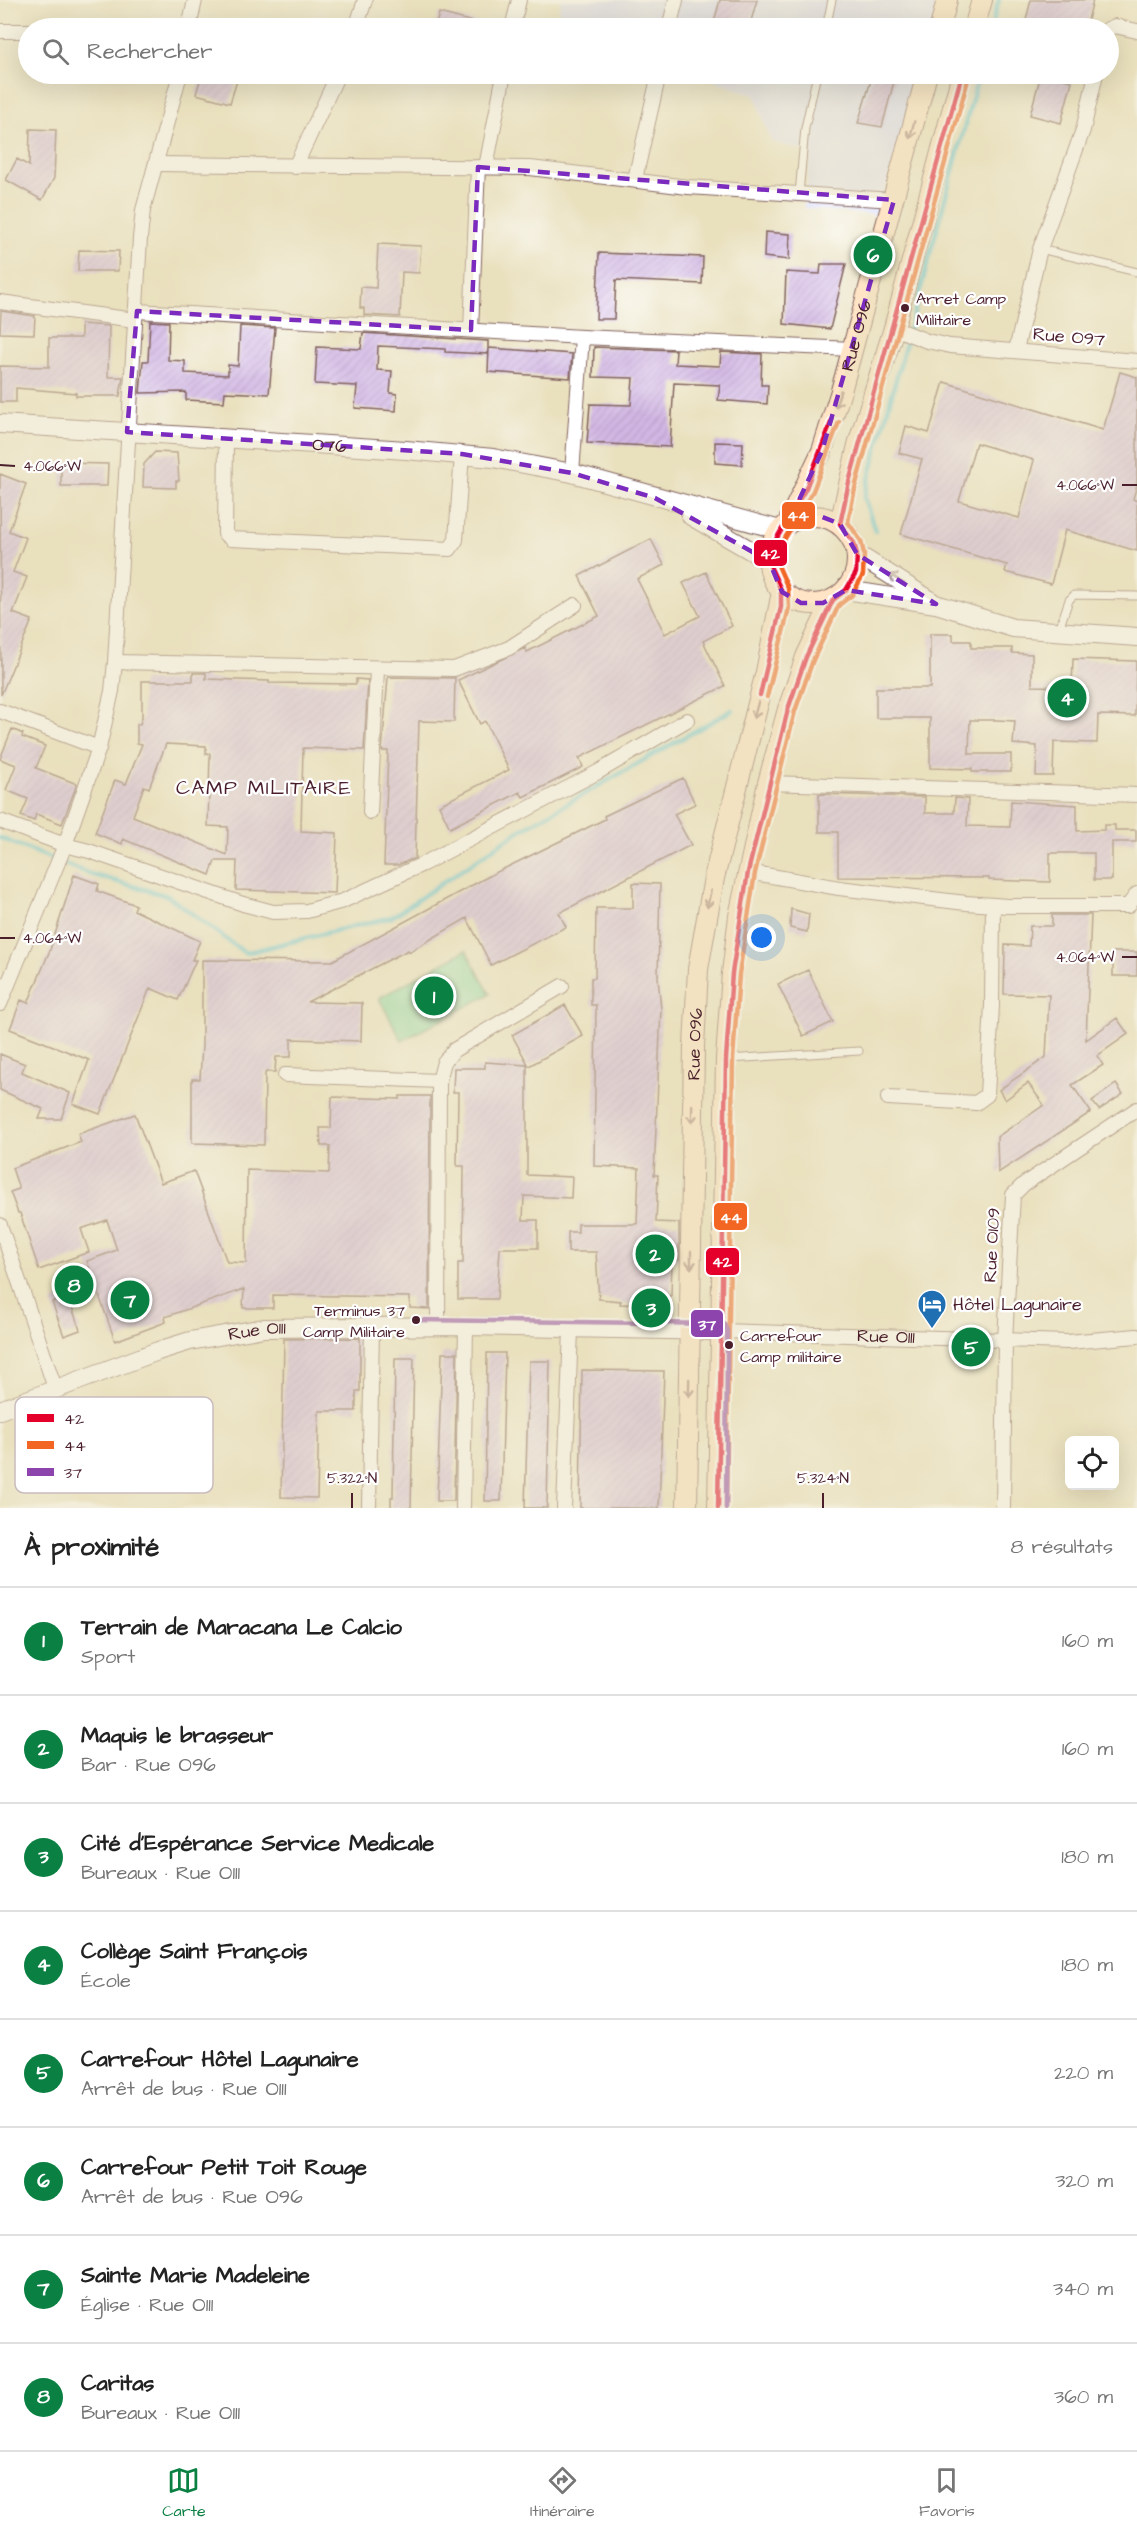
<!DOCTYPE html>
<html lang="fr">
<meta charset="utf-8">
<style>
body{margin:0;font-family:"Architects Daughter",sans-serif;background:#f6f6f6;color:#222}
.controls{position:absolute;right:18px;bottom:18px;display:grid;overflow:hidden;border-radius:9px;box-shadow:0 6px 24px #0002}
.controls button{width:54px;height:54px;display:grid;place-items:center;padding:0;border:0;border-bottom:2px solid #e0e0e0;background:#fff;color:#222;font:30px sans-serif}
.you{position:absolute;left:762px;top:938px;width:21px;height:21px;margin:-15px;border:4px solid #fff;border-radius:50%;background:#1a73e8;box-shadow:0 0 0 9px #1a73e833}
.badge{display:grid;place-items:center;width:39px;height:39px;border-radius:50%;background:#0b8043;color:#fff;font-size:20px;font-weight:700}
.pin{position:absolute;translate:-50% -50%;border:3px solid #fff;box-shadow:0 2px 6px #0006}
.list{margin:0;padding:0;list-style:none}
h2{display:flex;justify-content:space-between;align-items:center;height:78px;margin:0;padding:0 24px;font-size:26px}
h2 small{font-size:20px;font-weight:400;color:#767676}
.list li{display:grid;grid-template-columns:39px 1fr auto;gap:18px;align-items:center;box-sizing:border-box;height:108px;padding:0 24px;border-top:2px solid #e0e0e0}
.list b{display:block;font-size:22px;white-space:nowrap}
.list p{margin:0;font-size:20px;white-space:nowrap;color:#767676}
.list em{font-size:20px;font-style:normal;color:#767676}
.icon{flex:none;width:33px;height:33px;fill:none;stroke:currentColor;stroke-width:2;stroke-linecap:round;stroke-linejoin:round}
.map{position:relative;flex:none;width:1137px;height:1508px;overflow:hidden}
.search{position:absolute;background:#fff;box-shadow:0 6px 24px #0002;left:18px;right:18px;top:18px;height:66px;display:flex;align-items:center;gap:15px;box-sizing:border-box;padding:0 21px;border-radius:33px;color:#767676;font-size:22px}
.sheet{height:942px;background:#fff}
nav{display:flex;justify-content:space-around;align-items:center;box-sizing:border-box;height:84px;border-top:2px solid #e0e0e0;background:#fff;font-size:16px;color:#767676}
nav a{display:grid;justify-items:center;gap:3px}
nav .on{color:#0b8043}
.map>svg:first-child{display:block}
.built{fill:#d5d8f9}
.park{fill:#7ad49b;stroke:#627a63;stroke-width:1.5}
.lines{fill:none;stroke-linecap:round;stroke-linejoin:round}
.stream{stroke:#5bc4d7;stroke-width:4.5}
.building{fill:url(#building-hatch);fill-rule:evenodd}
.service-casing{stroke:#82635e;stroke-width:9}
.minor-casing{stroke:#82635e;stroke-width:16}
.tertiary-casing{stroke:#82635e;stroke-width:20}
.secondary-casing{stroke:#82635e;stroke-width:22}
.service{stroke:#fff;stroke-width:7}
.minor{stroke:#fff;stroke-width:14}
.tertiary{stroke:#fff;stroke-width:18}
.secondary{stroke:#ffe4c6;stroke-width:20}
.bus-1-casing{stroke:#fff;stroke-width:9}
.bus-2-casing{stroke:#fff;stroke-width:9}
.bus-3-casing{stroke:#fff;stroke-width:9}
.bus-1{stroke:#e4002b;stroke-width:4.5}
.bus-2{stroke:#f26522;stroke-width:4.5}
.bus-3{stroke:#8e44ad;stroke-width:4.5}
.oneway{stroke:#a48278}
.oneway2{stroke:#ae9aa0}
.marked{fill:none;stroke:#7b2cbf;stroke-width:4.5;stroke-dasharray:12 8;stroke-linejoin:round}
.ticks{fill:none;stroke:#4a1f2b;stroke-width:2}
.bus-dot{fill:#4a1f2b;stroke:#fff;stroke-width:2}
.labels{text-anchor:middle;dominant-baseline:central;stroke-width:4.5;stroke-linejoin:round;paint-order:stroke}
.bus-label{font-size:16px;fill:#4a1f2b;stroke:#fff;text-anchor:start}
.street-label{font-size:18px;fill:#4a1f2b;stroke:#fff}
.poi-label{font-size:18px;fill:#4a1f2b;stroke:#fff;text-anchor:start}
.neighbourhood-label{font-size:20px;letter-spacing:1.5px;fill:#4a1f2b;stroke:#fff}
.key{fill:#fff;stroke:#c9bcbf;stroke-width:1.5}
.key-label{font-size:16px;fill:#4a1f2b}
.ticks-label{font-size:15px;text-anchor:middle;fill:#4a1f2b;stroke:#fff;stroke-width:4.5;stroke-linejoin:round;paint-order:stroke}
.line-badge{stroke:#fff;stroke-width:2}
.badge-label{font-size:16px;text-anchor:middle;font-weight:bold;fill:#fff}
</style>
<div class="map">
<svg width="1137" height="1508" viewBox="0 0 1137 1508">
<defs>
<pattern id="building-hatch" width="6" height="6" patternUnits="userSpaceOnUse" patternTransform="scale(1.5)"><rect width="6" height="6" fill="#d2b7e4"/><path d="M-1 1l2-2M0 6l6-6M5 7l2-2" fill="none" stroke="#b69dc4"/></pattern>
</defs>
<rect width="100%" height="100%" fill="#fff"/>
<filter id="ink" filterUnits="userSpaceOnUse"><feTurbulence type="fractalNoise" baseFrequency=".0167" numOctaves="2"/><feDisplacementMap in="SourceGraphic" scale="12" xChannelSelector="R" yChannelSelector="G"/><feConvolveMatrix kernelMatrix="1 2 1 2 8 2 1 2 1" color-interpolation-filters="sRGB"/></filter>
<filter id="wash" filterUnits="userSpaceOnUse"><feTurbulence type="fractalNoise" baseFrequency=".008" numOctaves="4" result="noise"/><feDisplacementMap in="SourceGraphic" scale="24" xChannelSelector="R" yChannelSelector="G"/><feGaussianBlur stdDeviation="1.35" result="paint"/><feColorMatrix in="noise" values="0 0 0 0 0 0 0 0 0 0 0 0 0 0 0 0 0 1.4 0 .05"/><feComposite in="paint" operator="in"/></filter>
<g filter="url(#wash)">
<rect width="100%" height="100%" fill="#e9e0bd"/>
<!-- built -->
<path class="built" d="M561 0H940L932 28H568L557 25Z
M694 74H919L878 215 804 208 811 152 771 142 755 95Z"/>
<!-- park -->
<path class="park" d="M466 950 490 994 402 1041 379 998Z"/>
<g class="lines">
<!-- stream -->
<path class="stream" d="M991 28 999 0
M875 531 864 497 979 74
M0 838 90 874 168 896 245 953 392 917 519 831 732 710"/>
</g>
<g id="blocks">
<!-- building -->
<path class="building" d="M720 0H757L749 28 714 22Z
M1031 0H1093L1086 28H1068L1046 22 1045 28H1024Z
M439 13 485 25 484 28H435Z
M202 74H239L230 103 196 94Z
M873 74H896L882 127 858 123Z
M1041 74 1072 81 1061 123 1030 115Z
M30 129 56 130 54 178 42 200 6 180 17 159 29 166Z
M765 232 790 234 789 260 764 257Z
M378 244 421 246 419 273 402 272 400 317 364 315V308H360L361 287 376 288Z
M79 250 119 251 118 271H78Z
M599 253 703 257 702 284 616 280 614 319H596Z
M821 264H846L830 329 784 324 786 272 820 274Z
M1 311 35 316 34 334 0 333Z
M150 321 169 322 168 360 185 361V373L228 375V365L238 366 240 326 275 328 269 394 225 392 224 402 186 400V392L140 393 143 361H148Z
M81 324 109 326 108 377H123L120 396H76V393L16 388V402H0V366L49 367V338H81Z
M363 333 488 341V354L445 352V349L378 346 377 370 392 371 390 393 397 394 396 411 355 408 357 386 315 384 317 347 361 349Z
M594 347 676 350 675 364 720 366 721 352 762 354 761 385H768L767 404 718 400 720 385 674 383 670 447 587 443 590 404 631 405 633 378 593 377Z
M489 348 572 354 570 378 488 372Z
M1120 372 1137 377V485L1133 499 1137 501V551L1065 530 1051 584 1005 572 1007 565 901 534 922 459 899 453 906 426 929 433 944 382 1103 430ZM976 443 1034 460 1019 518 959 501Z
M715 442 743 443 742 465 715 463Z
M155 452 177 453 179 481H176V488L143 487 144 464Z
M61 463 108 464 107 486H61Z
M0 474 26 484 9 531 26 538 13 572 27 577 13 613 32 620 1 695Z
M651 539 664 565 637 579 665 634 700 616 683 583 706 572 732 626 703 641 725 686 579 758 583 767 523 797 520 792 450 828 439 805 509 770 485 721 480 724 458 680 525 648 527 652 599 616 579 576Z
M930 634H953V641H971V648H1012V653L1032 654V686L1072 687 1073 659 1136 661 1135 716 1098 715 1097 743 1054 742 1053 776H1036L1037 746 1013 744 1015 721 998 720H970L969 754H1011V772H972V769L930 768V718H876V688H930Z
M193 673H206V679L269 681V683L356 684V679L368 680 364 750 303 748 301 831 337 833 335 893 236 890 237 861H215L210 875 123 839 122 844 95 833 115 780 126 784 142 744 137 743V724H140L142 718V681H193ZM166 744 206 746V754H210L208 826 228 827 227 855 133 816 144 786 149 788Z
M388 677 455 678 454 722 419 721 415 858 398 865H384L388 751H382Z
M12 729 23 734 22 737 45 746 36 768 77 784 62 824 36 814 34 821 21 816 28 799 6 790 16 765 0 759Z
M683 778 695 804 674 814 691 845 559 913 566 927 491 965 467 918 409 952 408 950 307 1002 362 1003 361 1041 291 1039V1057H276L275 1072H266L265 1074 264 1145 192 1143V1079H200L202 1045V960L332 961 491 875 605 819 604 816Z
M819 794 925 797V813H954L955 798 968 799 967 826 1010 827 1011 801 1077 805V831L1104 830V825H1115V830H1136V842H1112V880H1094V853H1050V882L989 880V878L838 877V832H819Z
M74 875 99 884 97 891 136 905 134 910 200 941 192 960H196L178 1000 150 988 100 1114 73 1104 89 1060 10 1029 21 1000 28 1003 50 950Z
M633 883 660 884 658 978 661 1009 654 1175H658L656 1222 679 1223V1260H672L671 1296 644 1295V1305L620 1304 621 1301 599 1299 596 1252H568V1232H578V1224H637L639 1168 594 1166 596 1005H591V978H595L596 908H633Z
M791 909 809 914 807 932 790 928Z
M1052 915H1091L1086 1040 1117 1018 1128 1034 1097 1056 1103 1065 1072 1085 1091 1112 998 1173 997 1137 1044 1105 1028 1083 1005 1100 999 1090 1046 1057 1049 995 1004 994 1005 945 1029 946 1030 926H1052Z
M1113 952H1137V976H1113Z
M808 970 833 1022 803 1036 778 984Z
M565 1005 583 1036 529 1066 512 1035Z
M0 1054 25 1064 22 1072 70 1093 61 1119H39L43 1109 0 1090Z
M485 1062 527 1065V1175L572 1177 571 1198 524 1196 523 1220H538V1248H500L497 1299H458V1263H463L464 1166H457L458 1092H453L454 1068H485Z
M1116 1084 1123 1094 1099 1110 1092 1101Z
M400 1096H430L429 1309 410 1308V1297L273 1295V1308H243L244 1289 165 1317 166 1322 115 1341 87 1261 117 1250 107 1220 81 1229 89 1252 39 1270 20 1213H18L10 1192 19 1189 12 1168 81 1142 78 1134 135 1114 161 1183 194 1171 227 1262 246 1263 247 1170 329 1173 330 1146H321L320 1128H331L332 1097 400 1099Z
M68 1296 80 1330 64 1336 52 1302Z
M360 1338V1391H356V1411H319L317 1498 281 1497 284 1339Z
M442 1353H457L454 1501H437Z
M487 1353H505L501 1501H485Z
M395 1358H414L411 1508H391V1497H393Z
M529 1361H550L547 1508H525Z
M582 1370 664 1371 659 1508H580Z"/>
</g>
</g>
<g filter="url(#ink)">
<use href="#blocks" fill-opacity="0" stroke="#82635e" stroke-width="1.5"/>
<g class="lines">
<!-- service casing -->
<g class="service-casing">
<path id="service" d="M826 28 832 0
M799 194 805 128 817 74
M1040 249 1137 272
M1059 629 1069 600 1074 595 1137 596
M728 1059 859 1051"/>
</g>
<!-- minor casing -->
<g class="minor-casing">
<g id="minor">
<path d="M189 28 195 0"/>
<path d="M356 28 365 0"/>
<path d="M512 28 519 0"/>
<path d="M669 28 676 0"/>
<path d="M1108 29 1115 26 1137 31"/>
<path d="M0 31H28"/>
<path d="M156 164 530 168 688 187 894 200"/>
<path d="M295 167 338 74"/>
<path d="M486 167 504 74"/>
<path d="M635 179 659 74"/>
<path d="M0 302 135 320"/>
<path d="M137 311 582 337 853 349"/>
<path d="M894 328 927 341 950 346 1137 361"/>
<path d="M471 330 478 167"/>
<path d="M1016 350 1040 249 1083 130 1096 74"/>
<path d="M226 438 225 534 231 539 450 549 456 540 462 454"/>
<path d="M572 473 582 337"/>
<path d="M115 662 454 669 509 648 575 605"/>
<path d="M0 711 99 748"/>
<path d="M768 783 1137 795"/>
<path d="M370 812 377 670"/>
<path d="M0 821 65 845 89 851 243 904 273 912 307 911 343 901 423 864 598 772 687 720"/>
<path d="M748 872 839 888 966 903 1008 906H1128L1137 894"/>
<path d="M0 1004 65 845 99 748 112 691 115 662 140 238 143 210 180 74"/>
<path d="M285 1075 439 1081 438 1327"/>
<path d="M439 1081 444 1062 454 1050 562 986"/>
<path d="M888 1098 976 1103 987 1095 992 1005 993 905"/>
<path d="M0 1225 55 1388"/>
<path id="s1" d="M720 1331 1068 1342 1137 1336"/>
<path d="M369 1508 372 1326"/>
<path d="M463 1508 466 1326"/>
<path d="M564 1508 571 1330"/>
<path d="M1003 1508 1005 1340 1013 1195 1024 1184 1137 1109"/>
</g>
</g>
<!-- tertiary casing -->
<g class="tertiary-casing">
<g id="tertiary">
<path id="s2" d="M0 424 406 450 493 458 572 473 780 530"/>
<path d="M691 516 769 561"/>
<path d="M857 554 930 600"/>
<path d="M846 590 936 604 1013 628 1137 637"/>
<path id="s3" d="M0 1410 158 1351 190 1341 264 1328 466 1326 720 1331"/>
</g>
</g>
<!-- secondary casing -->
<g class="secondary-casing">
<g id="secondary">
<path d="M940 28 947 0"/>
<path d="M974 28 982 0"/>
<circle cx="813" cy="560" r="44"/>
<path id="s4" d="M788 523 822 451 841 391 927 74"/>
<path d="M840 524 858 445 894 328 962 74"/>
<path id="s5" d="M687 1508 694 1046 698 969 714 878 766 672 782 592"/>
<path d="M718 1508 726 1059 732 973 739 916 768 783 788 709 806 657 833 600"/>
</g>
</g>
<!-- service -->
<use href="#service" class="service"/>
<!-- minor -->
<use href="#minor" class="minor"/>
<!-- tertiary -->
<use href="#tertiary" class="tertiary"/>
<!-- secondary -->
<use href="#secondary" class="secondary"/>
<!-- bus-1 casing -->
<g class="bus-1-casing">
<path id="bus-1" d="M760 695 781 607V590L769 564 771 548 806 488 832 420
M718 1508 726 1059 732 973 748 872 788 709 806 657 833 600 846 590 856 573 857 554 854 543 840 524 849 482 962 74"/>
</g>
<!-- bus-2 casing -->
<g class="bus-2-casing">
<path id="bus-2" d="M767 697 789 608 788 588 777 563 778 550 813 491 839 422
M726 1508 733 1059 739 974 755 873 795 711 813 660 839 605 852 595 863 575 864 554 861 541 848 522 856 484 969 76"/>
</g>
<!-- bus-3 casing -->
<g class="bus-3-casing">
<path id="bus-3" d="M415 1320 724 1324 727 1331 726 1508"/>
</g>
<!-- bus-1 -->
<use href="#bus-1" class="bus-1"/>
<!-- bus-2 -->
<use href="#bus-2" class="bus-2"/>
<!-- bus-3 -->
<use href="#bus-3" class="bus-3"/>
</g>
<!-- one-way arrows -->
<defs><path id="oneway-shaft" d="M-6 0H5M1.5-3L5.5 0L1.5 3" fill="none" stroke-width="1.6" stroke-linecap="round" stroke-linejoin="round" transform="scale(1.5)"/></defs>
<g class="oneway">
<use href="#oneway-shaft" transform="translate(912 130) rotate(105)"/>
<use href="#oneway-shaft" transform="translate(838 399) rotate(107)"/>
<use href="#oneway-shaft" transform="translate(756 710) rotate(105)"/>
<use href="#oneway-shaft" transform="translate(709 899) rotate(102)"/>
<use href="#oneway-shaft" transform="translate(692 1114) rotate(91)"/>
<use href="#oneway-shaft" transform="translate(691 1260) rotate(90)"/>
<use href="#oneway-shaft" transform="translate(689 1388) rotate(91)"/>
</g>
<use class="oneway2" href="#oneway-shaft" transform="translate(897 579) rotate(-148)"/>
</g>
<!-- marked area -->
<path d="M0 0H1137V1508H0ZM478 167 894 200 822 451 792 515 820 516 840 524 857 554 936 604 846 590 823 603H801L782 592 769 561 655 498 572 473 462 454 127 432 137 311 471 330Z" fill="#e9e0bd" fill-opacity=".55" fill-rule="evenodd"/>
<path class="marked" d="M478 167 894 200 822 451 792 515 820 516 840 524 857 554 936 604 846 590 823 603H801L782 592 769 561 655 498 572 473 462 454 127 432 137 311 471 330Z"/>
<!-- ticks -->
<path class="ticks" d="M0 465 15 466M1122 485H1137M0 938H15M1122 957H1137M352 1508V1493M823 1508V1493"/>
<!-- icons -->
<defs>
<g id="hotel-pin" transform="scale(1.5)"><path d="M0 17L-7.5 6A9.5 9.5 0 1 1 7.5 6Z" fill="#1f6fb2" stroke="#fff"/><path d="M-6-4.5h1.5V1H6V5H4.5V3h-9V5H-6ZM-4 0a1.8 1.8 0 1 1 3.6 0ZM.5 0V-2.5h3Q6-2.5 6 0Z" fill="#fff"/></g>
</defs>
<g fill-rule="evenodd">
<use href="#hotel-pin" x="932" y="1304"/>
</g>
<!-- markers -->
<g class="bus-dot">
<circle cx="905" cy="308" r="5"/>
<circle cx="416" cy="1320" r="5"/>
<circle cx="729" cy="1345" r="5"/>
</g>
<g class="labels">
<!-- bus labels -->
<g class="bus-label">
<text x="916" y="299">Arret Camp<tspan x="916" dy="21">Militaire</tspan></text>
<text x="405" y="1311" text-anchor="end">Terminus 37<tspan x="405" dy="21">Camp Militaire</tspan></text>
<text x="740" y="1336">Carrefour<tspan x="740" dy="21">Camp militaire</tspan></text>
</g>
<!-- street labels -->
<g class="street-label">
<text stroke="none"><textPath href="#s4" startOffset="200">Rue O96</textPath></text>
<text transform="translate(1069 337) rotate(5)">Rue O97</text>
<text stroke="none"><textPath href="#s2" startOffset="330">O76</textPath></text>
<text stroke="none"><textPath href="#s5" startOffset="464">Rue O96</textPath></text>
<text transform="translate(992 1245) rotate(-87)">Rue O109</text>
<text stroke="none"><textPath href="#s3" startOffset="270">Rue O111</textPath></text>
<text stroke="none"><textPath href="#s1" startOffset="166">Rue O111</textPath></text>
</g>
<!-- poi labels -->
<g class="poi-label">
<text x="953" y="1304">Hôtel Lagunaire</text>
</g>
<!-- neighbourhood labels -->
<g class="neighbourhood-label">
<text x="264" y="788">CAMP MILITAIRE</text>
</g>
</g>
<!-- legend -->
<rect x="15" y="1397" width="198" height="96" rx="9" class="key"/>
<rect x="27" y="1414" width="27" height="8" fill="#e4002b"/>
<rect x="27" y="1441" width="27" height="8" fill="#f26522"/>
<rect x="27" y="1468" width="27" height="8" fill="#8e44ad"/>
<g class="key-label">
<text x="64" y="1424">42</text>
<text x="64" y="1451">44</text>
<text x="64" y="1478">37</text>
</g>
<g class="ticks-label">
<text x="52" y="471">4.066°W</text>
<text x="1085" y="490">4.066°W</text>
<text x="52" y="943">4.064°W</text>
<text x="1085" y="962">4.064°W</text>
<text x="352" y="1483">5.322°N</text>
<text x="823" y="1483">5.324°N</text>
</g>
<g class="line-badge">
<rect x="781" y="501" width="35" height="29" rx="6" fill="#f26522"/>
<rect x="753" y="539" width="35" height="28" rx="6" fill="#e4002b"/>
<rect x="713" y="1202" width="35" height="29" rx="6" fill="#f26522"/>
<rect x="705" y="1247" width="35" height="29" rx="6" fill="#e4002b"/>
<rect x="690" y="1309" width="34" height="29" rx="6" fill="#8e44ad"/>
</g>
<g class="badge-label">
<text x="798" y="521">44</text>
<text x="770" y="559">42</text>
<text x="731" y="1223">44</text>
<text x="722" y="1267">42</text>
<text x="707" y="1330">37</text>
</g>
</svg>
<div class="controls">
<button><svg class="icon" aria-label="locate" viewBox="0 0 24 24"><circle cx="12" cy="12" r="6"/><path d="M12 2v4M12 18v4M2 12h4M18 12h4"/></svg></button>
</div>
<div class="you"></div>
<div class="pin badge" style="left:434px;top:996px">1</div>
<div class="pin badge" style="left:655px;top:1254px">2</div>
<div class="pin badge" style="left:651px;top:1308px">3</div>
<div class="pin badge" style="left:1067px;top:698px">4</div>
<div class="pin badge" style="left:971px;top:1347px">5</div>
<div class="pin badge" style="left:873px;top:255px">6</div>
<div class="pin badge" style="left:130px;top:1300px">7</div>
<div class="pin badge" style="left:74px;top:1285px">8</div>
<div class="search"><svg class="icon" aria-label="search" viewBox="0 0 24 24"><circle cx="10" cy="10" r="6"/><path d="M15 15l6 6"/></svg>Rechercher</div>
</div>
<section class="sheet">
<h2>À proximité<small>8 résultats</small></h2>
<ul class="list">
<li><span class="badge">1</span><div><b>Terrain de Maracana Le Calcio</b><p>Sport</p></div><em>160 m</em></li>
<li><span class="badge">2</span><div><b>Maquis le brasseur</b><p>Bar · Rue O96</p></div><em>160 m</em></li>
<li><span class="badge">3</span><div><b>Cité d'Espérance Service Medicale</b><p>Bureaux · Rue O111</p></div><em>180 m</em></li>
<li><span class="badge">4</span><div><b>Collège Saint François</b><p>École</p></div><em>180 m</em></li>
<li><span class="badge">5</span><div><b>Carrefour Hôtel Lagunaire</b><p>Arrêt de bus · Rue O111</p></div><em>220 m</em></li>
<li><span class="badge">6</span><div><b>Carrefour Petit Toit Rouge</b><p>Arrêt de bus · Rue O96</p></div><em>320 m</em></li>
<li><span class="badge">7</span><div><b>Sainte Marie Madeleine</b><p>Église · Rue O111</p></div><em>340 m</em></li>
<li><span class="badge">8</span><div><b>Caritas</b><p>Bureaux · Rue O111</p></div><em>360 m</em></li>
</ul>
</section>
<nav>
<a class="on"><svg class="icon" aria-label="map" viewBox="0 0 24 24"><path d="M3 6l6-2 6 2 6-2v14l-6 2-6-2-6 2zM9 4v14M15 6v14"/></svg>Carte</a>
<a><svg class="icon" aria-label="directions" viewBox="0 0 24 24"><path d="M12 3l9 9-9 9-9-9zM9 14v-3h6M13 9l2 2-2 2"/></svg>Itinéraire</a>
<a><svg class="icon" aria-label="saved" viewBox="0 0 24 24"><path d="M7 4h10v16l-5-4-5 4z"/></svg>Favoris</a>
</nav>
